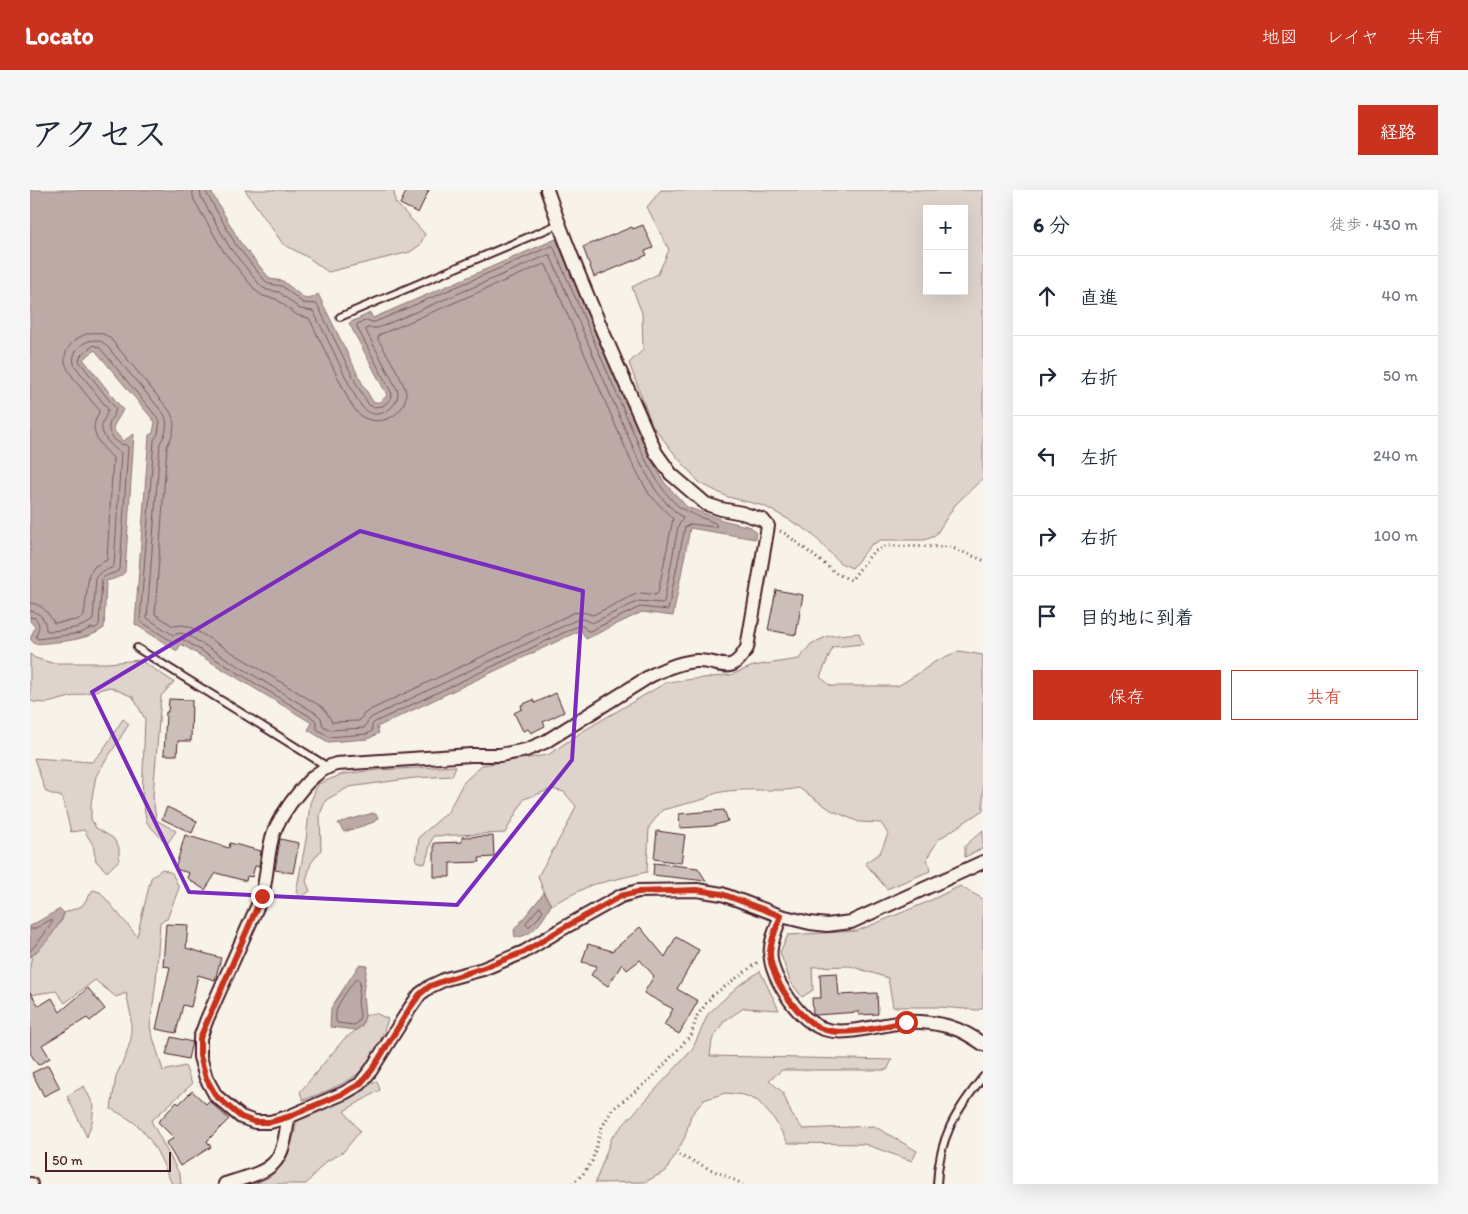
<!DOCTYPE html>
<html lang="ja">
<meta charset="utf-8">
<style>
body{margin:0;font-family:Itim,"Klee One",sans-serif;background:#f6f6f7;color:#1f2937}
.controls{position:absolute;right:15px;top:15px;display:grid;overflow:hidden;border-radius:0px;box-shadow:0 5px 20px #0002}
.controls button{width:45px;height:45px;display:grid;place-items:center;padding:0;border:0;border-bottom:1px solid #e0e1e3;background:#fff;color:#1f2937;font:25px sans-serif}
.scale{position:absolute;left:15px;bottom:12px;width:126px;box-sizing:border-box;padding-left:5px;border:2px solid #4a1f2b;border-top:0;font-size:14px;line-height:18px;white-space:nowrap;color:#4a1f2b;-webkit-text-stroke:4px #f7f3e8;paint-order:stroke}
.stop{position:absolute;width:15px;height:15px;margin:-11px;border:4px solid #c8321e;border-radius:50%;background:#fff}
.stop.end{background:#c8321e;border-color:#fff;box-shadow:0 1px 5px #0008}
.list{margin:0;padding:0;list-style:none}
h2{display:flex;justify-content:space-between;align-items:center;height:65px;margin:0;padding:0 20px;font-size:21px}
h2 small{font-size:16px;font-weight:400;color:#747a83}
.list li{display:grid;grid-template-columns:32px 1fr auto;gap:15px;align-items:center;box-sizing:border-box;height:80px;padding:0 20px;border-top:1px solid #e0e1e3}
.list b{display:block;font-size:19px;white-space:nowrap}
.list em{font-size:16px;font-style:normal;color:#747a83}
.actions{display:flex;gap:10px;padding:15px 20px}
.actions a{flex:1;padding:11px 0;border:1px solid #c8321e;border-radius:0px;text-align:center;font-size:18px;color:#c8321e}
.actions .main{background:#c8321e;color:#fff}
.icon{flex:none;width:28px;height:28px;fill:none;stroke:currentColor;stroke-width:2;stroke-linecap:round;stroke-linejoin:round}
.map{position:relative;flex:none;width:953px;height:994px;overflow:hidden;border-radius:0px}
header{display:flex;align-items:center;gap:30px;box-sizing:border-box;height:70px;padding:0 25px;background:#c8321e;color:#fff}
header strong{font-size:24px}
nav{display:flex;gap:28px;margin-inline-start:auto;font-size:18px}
.intro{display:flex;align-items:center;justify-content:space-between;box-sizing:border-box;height:120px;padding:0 30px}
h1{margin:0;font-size:35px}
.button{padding:12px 22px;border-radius:0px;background:#c8321e;color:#fff;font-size:18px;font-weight:700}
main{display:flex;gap:30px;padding:0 30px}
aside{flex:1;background:#fff;border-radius:0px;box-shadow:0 5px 20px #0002}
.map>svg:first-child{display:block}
.green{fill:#ded4cc;stroke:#947a7c;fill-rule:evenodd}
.water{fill:#bcaaa7;stroke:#8e7275}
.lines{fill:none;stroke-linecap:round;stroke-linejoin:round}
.shore{stroke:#78575d;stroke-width:1}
.building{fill:#ccbfb9;stroke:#4a1f2b}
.service-casing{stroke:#4a1f2b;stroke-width:10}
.minor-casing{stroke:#4a1f2b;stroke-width:16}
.path{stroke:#4a1f2b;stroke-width:3;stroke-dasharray:1 4;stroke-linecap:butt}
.service{stroke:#f7f3e8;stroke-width:6}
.minor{stroke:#f7f3e8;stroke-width:12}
.route{stroke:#c8321e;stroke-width:6}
.marked{fill:none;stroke:#7b2cbf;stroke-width:4;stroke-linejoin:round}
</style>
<header>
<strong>Locato</strong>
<nav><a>地図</a><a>レイヤ</a><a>共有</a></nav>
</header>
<div class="intro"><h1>アクセス</h1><a class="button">経路</a></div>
<main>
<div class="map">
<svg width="953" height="994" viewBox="0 0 953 994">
<rect width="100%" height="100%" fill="#f7f3e8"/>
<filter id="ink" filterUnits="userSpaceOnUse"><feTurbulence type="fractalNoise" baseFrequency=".02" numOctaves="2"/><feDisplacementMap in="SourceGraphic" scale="10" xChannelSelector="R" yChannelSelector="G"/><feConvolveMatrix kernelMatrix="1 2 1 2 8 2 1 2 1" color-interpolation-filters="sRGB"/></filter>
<g filter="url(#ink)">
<!-- green -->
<path class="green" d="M215 0H364L365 12 395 44 390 55 380 62 298 82 279 68 253 54Z
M631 0H953V288L925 315 905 346 895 350H851L841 355 822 378 810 373 780 342 756 328 734 316 698 307 670 293 647 267 622 235 599 173 613 160 612 123 602 97 628 84 639 60 617 17ZM897 19H934V101H897Z
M829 443 833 454 803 457 790 487 801 496H868L889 483 906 471 929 461 953 465V620L909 649 897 668 900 681 857 699 835 673 850 663 858 644 851 633 829 632 801 620 769 598C764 599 758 600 753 600 734 601 689 596 675 609L632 620 619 637 617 682 561 695 521 715 514 703 508 686 538 634 546 616 534 602 522 599 494 609 475 643 403 646 395 674 386 671 389 647 418 622 433 593 452 575 518 565 553 541 637 492 701 485 723 476 769 469 781 454 798 446Z
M0 464 5 468 22 473H78L110 470 144 492 131 506 123 606 126 630 146 641 137 654 117 633 112 608 115 529 103 507 80 497 17 513 3 512 0 510Z
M93 529 99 534 66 586 61 613V629L66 638 83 648 89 657V670L77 682 66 671 63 655 54 640 41 642 32 607 16 602 4 568 62 572 73 560Z
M426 576 422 586 384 588 319 597 296 610 290 624 291 660 281 673 276 691 280 701 270 708 266 702 276 650 280 613 288 594 313 584 348 580Z
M953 640V658L935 667V656Z
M132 679 142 683 149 698 137 729 130 732 126 791 120 837 133 881 155 876 162 894 121 931 150 985 151 994H142C131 970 122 944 99 929 93 925 87 922 81 919L86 886 96 865 101 849V826L96 803 86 807 65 790 35 813 26 801 0 805V775L2 766 17 749 32 730 34 723 52 716 63 700 70 702 107 746 121 688Z
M930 696 953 709V818L948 820 909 817H863L858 788 820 776 782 777 783 800 772 807 760 791 750 762 758 745 827 741 895 713Z
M730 781 749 820 714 818 694 831 682 850 680 866 862 870 857 880H752L739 890 753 903 762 925 773 939 844 936 887 961 882 971 834 954 758 953 744 929 728 911 714 905 695 903 674 910 661 925 655 947 636 981 615 992 565 993 582 947 662 860 678 824 708 796Z
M345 823 358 829C352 847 346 866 332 880 319 893 290 904 273 910L270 902 314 849 332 836 335 826Z
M347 891 350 900 314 921 330 941 314 961 294 973 276 994H223C256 984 260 962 267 931L287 923Z
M54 896 64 916 62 932 57 947 37 906Z"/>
<!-- water -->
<path class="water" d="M0 0H180L210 52 240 89 253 91 275 109 282 108 288 104 333 195 343 212H351L357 205 319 133 340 123 343 128 526 49 618 263 634 292 657 317 692 330 721 337 726 342 725 349 660 338 643 426 612 422 556 449 551 440 347 537 349 543 338 549 298 552 278 540 282 533 151 454 147 461 105 434 119 245 123 243 125 232 65 160 53 169 93 220 83 237 85 242 93 251 104 244 95 382C89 388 84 389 76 391L74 438C58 451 26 452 5 454L0 449 5 437 0 431Z
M343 623 347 625 348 628 344 632 314 642 308 633Z
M514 703 521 715C514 729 502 748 485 747L484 740Z
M30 719 34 723C31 735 11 760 0 767V736Z
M329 775 337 776 333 803 335 826 332 835 326 840 300 837 301 818Z"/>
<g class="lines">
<!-- shore -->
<path class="shore" d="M0 413C13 414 18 423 24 433L47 430 54 426 59 384 65 376 77 370 83 268C74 258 61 247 65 232 66 228 69 224 69 220 61 210 37 183 35 172 32 152 63 133 80 148L139 220C147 232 144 244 137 256L125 424 143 436 153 435 162 438 292 517 297 523 302 532 329 531 334 524 340 520 543 423 552 422 563 425 606 404 612 403 626 405 628 403 643 329 619 304 601 271 516 75 514 74 349 145 348 149C354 160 375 192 376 203 377 214 367 226 357 229 349 232 338 231 331 226 322 219 316 204 311 194 300 172 290 150 279 128L267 125 246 109 233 106 226 101 194 62 164 10 162 0
M0 421C10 422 16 430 16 440L18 441C33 440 51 439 63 430L66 387C71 379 79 381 84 376L91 263C83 257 70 247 72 234 74 229 77 224 78 219L45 176C37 160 62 142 75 154L134 224C139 234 136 244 130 253L117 428 143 445 151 443 158 445 287 524 291 528 293 536 301 540 334 538 338 531 342 527 546 430 553 429 562 433 609 411 632 413 634 412 648 337 653 328 638 315 625 299 608 269 520 65H518L348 138H337L336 141 367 199C373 215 348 232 335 220 327 212 322 199 317 190 306 167 295 143 283 121L270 119 249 102 237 100 231 96 200 58 171 7 170 0
M0 427 5 428C11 435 9 438 6 446L8 449 51 443 61 438H66L69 435 72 389C77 383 85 385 90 379L98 257 96 255C87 255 77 244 79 235 80 229 85 224 86 219L49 171 51 165 64 155 70 158 130 231 128 244 124 250 110 431 143 452 150 449 154 450 284 529 286 532 287 539 299 547 337 544 342 541V535L345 532 548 436H553L557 441H560L610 417 638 420 655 337 661 334 684 337 687 336 685 333C676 329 665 326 656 321 637 312 623 283 613 265L523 56H521L345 132H342L337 130 327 134V137L362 204 361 209 353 216 343 217 339 215 328 197 287 114 273 113 252 96 239 94 236 92 206 55 177 4 176 0
M510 717 513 720 509 727 500 736H497L496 733Z
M0 739H4L20 730 23 731 13 746 0 761
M327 789 330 791 328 812 330 826 328 832 324 835 307 833C301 819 317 802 325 790Z"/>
</g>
<!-- building -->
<path class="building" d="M377 0H399L388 23 370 14Z
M613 35 623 58 615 61 617 65 564 87 553 57 602 37 603 39Z
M746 400 773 405 766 445 738 440Z
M526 503 534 522 513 532 515 536 501 543 498 539 493 541 484 523 492 519 491 515 503 510 505 513Z
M139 509 162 510 161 551H148L147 565H134L136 522H138Z
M137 617 167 631 162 643 132 629Z
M694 620 698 631 682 636 650 638 649 624Z
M627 641 655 645 651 673 624 669Z
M155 645 199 658 200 653 231 661 229 676H225L222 687 217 686 216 691 186 683 175 700 157 688 159 683 145 679Z
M463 646 464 667 449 668 450 672 420 673V687H404V653L432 652V647Z
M250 649 269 653 263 683 245 680Z
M624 673 668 678 676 691 623 685Z
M136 734 158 735 156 758 191 768 185 790 168 785 161 817 153 815 146 843 126 839 140 777 133 776Z
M610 737 635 767 646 747 669 760 647 799 668 811 649 844 634 835 643 819 614 803 624 786 610 770 597 780 592 774 578 796 561 785 567 776 552 772 558 754 582 761Z
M807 783 809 805 847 803 848 824 829 825V822L785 825 783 824 782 808H791L790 784Z
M58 798 75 819 60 831 57 828 12 855 20 868 8 875 0 863V802L9 816 22 808 30 822Z
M141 847 162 852 158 869 136 864Z
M18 875 30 898 14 906 2 883Z
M162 901 176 914 179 911 199 929 177 951 181 957 150 976 136 953 144 948 128 932 147 912 149 914Z"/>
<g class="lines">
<!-- service casing -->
<g class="service-casing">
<path id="service" d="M310 127 529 34
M107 458 298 577
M907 994C909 948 925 922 953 887"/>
</g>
<!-- minor casing -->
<g class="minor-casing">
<path id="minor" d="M517 0C548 90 588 176 626 263L641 284 676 314 691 319 712 323 733 330 738 336 717 458C700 488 691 470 666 471 650 472 634 479 620 486L515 552 496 560 470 565H441L306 574C284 581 273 597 260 614 253 625 245 635 242 648 237 667 237 687 232 706L177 829 170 848V867L176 888 186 906 211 927 225 932H240L258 927 314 903 330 894 341 880 380 818 390 804 401 796 416 789 453 779 494 762 530 740 591 706 608 701 667 700 692 704 751 726 780 733 797 735 821 732 953 672
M751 726C738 758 735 770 754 801 789 860 819 839 874 832 889 831 909 833 923 838 934 841 944 848 953 854
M0 994H1
M195 994C241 980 253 979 258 927"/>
</g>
<!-- path -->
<path class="path" d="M750 341 756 344 807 384 821 390 843 362 858 356 920 357 953 370
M649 965 713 994
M542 994 553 984 562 971 572 937 582 920 623 887 661 845 667 826 682 806 728 772"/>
<!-- service -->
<use href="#service" class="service"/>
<!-- minor -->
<use href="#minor" class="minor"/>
</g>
</g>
<g class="lines" filter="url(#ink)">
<!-- route -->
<path class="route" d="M232 706 170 848V866L176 888 186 906 211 927 225 932H240L258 927 314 903 330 894 342 880 380 818 390 804 400 796 416 790 453 778 494 762 530 740 591 706 608 702 667 700 692 704 751 726C746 738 741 749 740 762 739 788 771 834 796 840 817 846 854 836 876 832"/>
</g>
<!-- marked area -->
<path class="marked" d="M330 341 553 401 542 570 427 715 159 702 62 502Z"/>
</svg>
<div class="controls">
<button>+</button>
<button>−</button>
</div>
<div class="scale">50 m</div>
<div class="stop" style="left:876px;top:832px"></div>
<div class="stop end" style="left:232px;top:706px"></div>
</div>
<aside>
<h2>6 分<small>徒歩 · 430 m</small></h2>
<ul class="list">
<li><svg class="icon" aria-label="ahead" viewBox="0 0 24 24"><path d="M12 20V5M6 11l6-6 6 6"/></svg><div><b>直進</b></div><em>40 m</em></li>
<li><svg class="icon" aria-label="right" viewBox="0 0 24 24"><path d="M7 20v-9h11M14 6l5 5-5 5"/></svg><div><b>右折</b></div><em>50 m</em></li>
<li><svg class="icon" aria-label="left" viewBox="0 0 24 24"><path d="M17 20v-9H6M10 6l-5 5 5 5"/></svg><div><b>左折</b></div><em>240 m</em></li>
<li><svg class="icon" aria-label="right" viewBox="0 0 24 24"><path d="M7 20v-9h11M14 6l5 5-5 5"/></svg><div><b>右折</b></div><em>100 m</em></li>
<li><svg class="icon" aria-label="arrive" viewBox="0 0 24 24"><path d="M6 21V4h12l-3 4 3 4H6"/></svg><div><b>目的地に到着</b></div></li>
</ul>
<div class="actions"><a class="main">保存</a><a>共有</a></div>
</aside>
</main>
